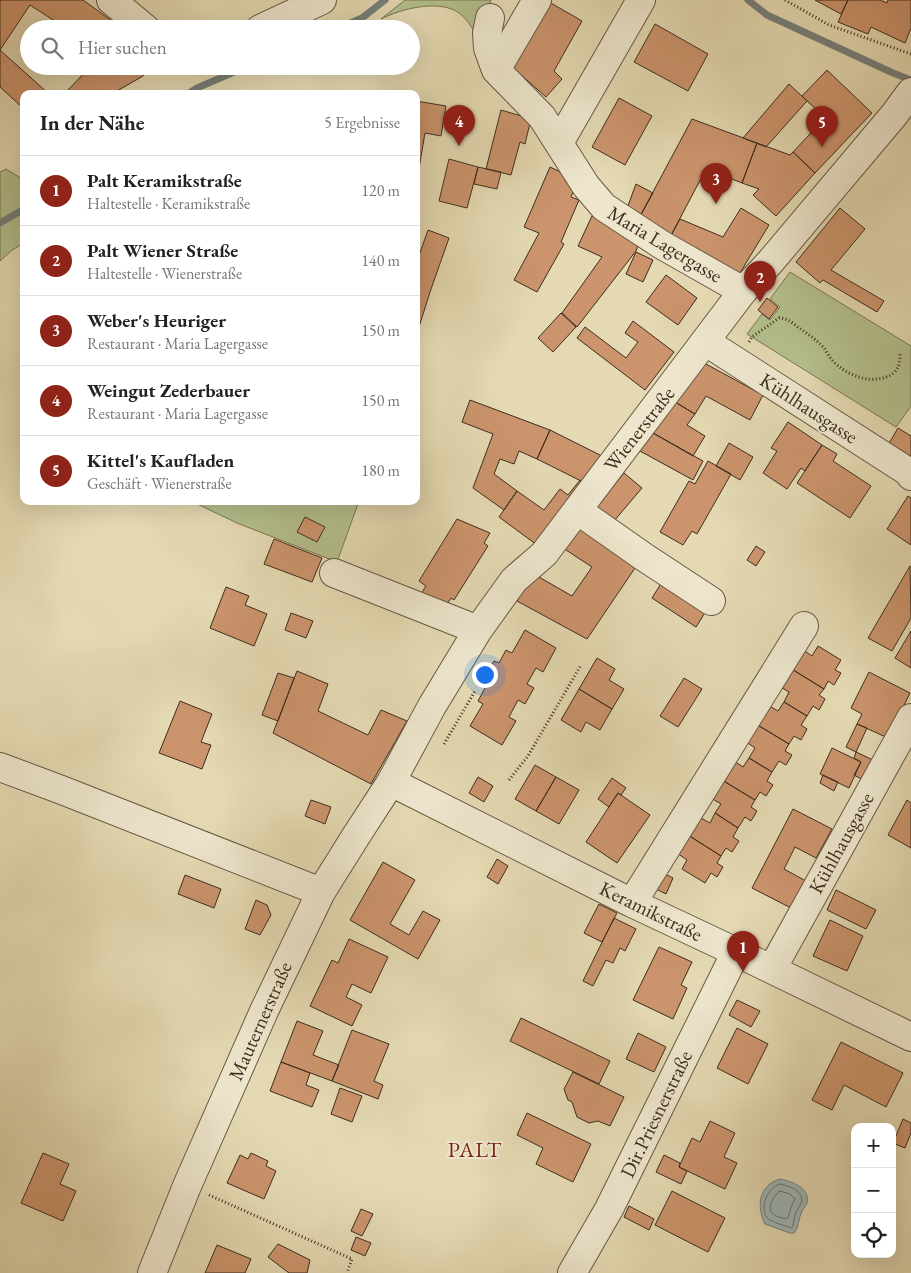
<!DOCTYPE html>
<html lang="de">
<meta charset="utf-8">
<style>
body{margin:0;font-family:"EB Garamond",serif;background:#f6f6f6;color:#222}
.controls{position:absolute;right:15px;bottom:15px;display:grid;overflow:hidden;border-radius:10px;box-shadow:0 5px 20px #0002}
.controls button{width:45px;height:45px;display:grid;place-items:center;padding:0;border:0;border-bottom:1px solid #e0e0e0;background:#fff;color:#222;font:25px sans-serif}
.you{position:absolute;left:484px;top:674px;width:18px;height:18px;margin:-12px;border:4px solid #fff;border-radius:50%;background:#1a73e8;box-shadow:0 0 0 8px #1a73e833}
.badge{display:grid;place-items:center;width:32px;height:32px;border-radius:50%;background:#8f2418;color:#fff;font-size:16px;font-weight:700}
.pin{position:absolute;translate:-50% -41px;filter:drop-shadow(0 1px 2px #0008)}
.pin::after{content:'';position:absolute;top:26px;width:18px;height:15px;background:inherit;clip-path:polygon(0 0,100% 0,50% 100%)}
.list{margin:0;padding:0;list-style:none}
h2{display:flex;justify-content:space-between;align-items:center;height:65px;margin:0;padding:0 20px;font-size:21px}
h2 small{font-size:16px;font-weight:400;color:#767676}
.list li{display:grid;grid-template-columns:32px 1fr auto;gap:15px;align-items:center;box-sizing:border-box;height:70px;padding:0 20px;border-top:1px solid #e0e0e0}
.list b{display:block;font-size:19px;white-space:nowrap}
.list p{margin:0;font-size:16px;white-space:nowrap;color:#767676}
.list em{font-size:16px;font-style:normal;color:#767676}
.icon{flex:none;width:28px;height:28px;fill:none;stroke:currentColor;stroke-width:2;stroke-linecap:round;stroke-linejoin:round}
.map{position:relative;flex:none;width:911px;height:1273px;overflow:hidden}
.search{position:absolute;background:#fff;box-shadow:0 5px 20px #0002;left:20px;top:20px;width:400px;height:55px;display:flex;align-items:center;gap:12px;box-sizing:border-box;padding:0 18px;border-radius:28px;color:#767676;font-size:19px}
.panel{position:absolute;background:#fff;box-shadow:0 5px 20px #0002;left:20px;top:90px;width:400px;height:415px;border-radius:10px}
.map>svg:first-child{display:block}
.green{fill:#b4bf8d;stroke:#787656}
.water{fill:#9db7b9;stroke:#77807b}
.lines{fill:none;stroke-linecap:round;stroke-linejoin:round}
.shore{stroke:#6d726c;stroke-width:1}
.stream{stroke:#77807b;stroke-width:7}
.building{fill:#cb946c;stroke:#3d2d1f}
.minor-casing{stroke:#675844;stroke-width:30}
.path{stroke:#3d2d1f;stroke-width:3;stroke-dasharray:1 2.5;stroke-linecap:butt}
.minor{stroke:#ede6cd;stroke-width:28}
.labels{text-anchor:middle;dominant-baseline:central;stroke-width:4;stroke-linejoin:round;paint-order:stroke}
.street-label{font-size:20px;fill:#3d2d1f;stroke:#ede6cd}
.quarter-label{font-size:22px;letter-spacing:1px;fill:#7a1f14;stroke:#ede6cd}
</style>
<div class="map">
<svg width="911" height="1273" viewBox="0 0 911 1273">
<rect width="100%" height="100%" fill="#e4d9b2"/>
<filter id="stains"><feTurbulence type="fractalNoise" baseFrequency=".004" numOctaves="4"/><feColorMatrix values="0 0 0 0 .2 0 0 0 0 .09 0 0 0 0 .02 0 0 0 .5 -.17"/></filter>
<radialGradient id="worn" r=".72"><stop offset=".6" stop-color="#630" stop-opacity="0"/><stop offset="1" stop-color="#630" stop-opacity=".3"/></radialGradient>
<!-- green -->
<path class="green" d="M405 0H491L485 16 479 39C472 29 467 17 456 11 435 0 401 9 381 19Z
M6 169 24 180V243L12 250 0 261V172Z
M790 272 911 346V406L896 427 747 334 762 314 770 320 780 307 770 299Z
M191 501H359L337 562 237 523Z"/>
<!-- water -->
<path class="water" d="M780 1179C791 1181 811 1188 807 1203 805 1207 802 1210 801 1214 798 1221 799 1227 794 1233H790L765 1224C756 1206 759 1185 780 1179Z"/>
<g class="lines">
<!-- shore -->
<path class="shore" d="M780 1184C788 1186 801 1189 802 1200 802 1203 800 1204 799 1207 795 1212 794 1220 793 1226L791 1228C786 1226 772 1222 768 1219 758 1208 768 1187 780 1184Z
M780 1191 790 1194 795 1199 791 1207 788 1218 786 1219C783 1218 777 1217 774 1215 765 1209 774 1195 780 1191Z"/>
<!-- stream -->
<path class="stream" d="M748 0 767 15 893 73 911 80
M336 29 362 18 385 0
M188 94 197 88 248 66
M0 223 24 209"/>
</g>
<!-- building -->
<path class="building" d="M0 0H83L123 29H67L30 5 0 50 49 94H24V109L0 87Z
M815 0H848L841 14Z
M848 0H880L887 3 888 0H911V28L905 43 871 27 868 34 838 22Z
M549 2 582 21 554 71 562 79 546 97 512 67Z
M655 24 708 54 688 91 634 62Z
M91 66H150L143 76 117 91 113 94H64Z
M827 70 872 113 815 173 793 152 825 118 802 96Z
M789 84 807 101 766 147 743 138Z
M619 98 652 116 625 165 592 147Z
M416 101 446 106 441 136 425 133 416 186Z
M501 110 525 117 530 123 525 144 520 142 511 175 486 169Z
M692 119 757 143 742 183 706 169 668 241 638 220Z
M757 143 790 155 793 152 815 173 776 216 753 195 759 189 742 183Z
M449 159 478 167 467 208 439 201Z
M478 167 501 172 497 189 474 184Z
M550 167 567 175 565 181 576 185 571 197 579 200 561 242 564 244 537 292 514 280 539 233 524 227Z
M636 184 653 193 638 220 626 211Z
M741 208 769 225 740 273 668 241 680 219 723 237Z
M840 208 865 229 831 270 884 301 877 312 823 280 820 283 796 262Z
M592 216 640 239 636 251 577 327 562 313 602 257 578 246Z
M428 230 449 238 430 292 419 327 416 326V264Z
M636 252 653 260 643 282 626 274Z
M666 275 697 298 678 325 646 302Z
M767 298 778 307 769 319 758 310Z
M561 313 576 327 553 352 538 338Z
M633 321 674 352 645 390 577 338 585 327 626 358 638 342 625 333Z
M704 363 763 395 750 420 706 396 695 414 675 402Z
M470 400 550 430 537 459 519 451 514 464 500 459 494 474 517 491 504 510 473 488 493 434 462 422Z
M675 402 695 414 687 425 705 436 693 456 653 433Z
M788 422 822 445 805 471 801 468 787 489 763 473 777 451 771 448Z
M898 428 911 436V460L888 445Z
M550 430 606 458 587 484 537 459Z
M653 433 703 461 693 480 640 451Z
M729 443 753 457 740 480 716 466Z
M822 445 837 454 833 461 871 486 850 518 797 483Z
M708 461 731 474 697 534 692 531 683 545 660 532 689 481 695 484Z
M624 473 642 488 614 521 596 507Z
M580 480 587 484 537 545 499 517 517 491 544 510 560 489 568 495Z
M908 496 911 498V545L887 529Z
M305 517 325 527 317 542 297 532Z
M457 519 490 533 484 543 488 546 454 600 451 598 446 606 420 595 426 586 419 581Z
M578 525 637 565 587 639 517 601 532 573 572 596 592 567 563 548Z
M274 539 322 558 312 582 264 564Z
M756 546 765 552 756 566 747 560Z
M910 566 911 618 892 651 868 638Z
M662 582 706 611 696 627 652 598Z
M226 587 249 596 245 605 267 614 254 646 210 628Z
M291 613 313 621 306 638 285 630Z
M525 630 556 648 543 672 536 668 527 684 534 688 525 704 518 700 509 717 516 721 502 745 470 726 483 704 478 701 485 688 480 685 494 661 499 663 506 650 512 653Z
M911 631V668L895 658Z
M818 646 841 660 835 670 841 673 834 685 828 681 824 689 790 668 802 649 812 656Z
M597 658 615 669 609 680 624 689 612 709 579 689Z
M790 668 824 689 819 695 825 699 819 710 813 706 807 716 784 702 789 692 779 686Z
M297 671 328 684 318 711 368 735 381 710 407 721 371 784 273 733Z
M869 672 910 693 888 738 857 724 862 714 851 708Z
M278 673 294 678 278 721 262 715Z
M684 678 702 689 678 727 660 716Z
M579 689 612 709 600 730 586 722 581 732 561 720Z
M180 701 212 714 201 742 211 745 202 769 159 753Z
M784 702 807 716 801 725 807 729 801 740 794 736 789 744 756 724 768 705 778 711Z
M756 724 789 744 785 751 792 755 786 765 779 761 772 772 749 758 755 748 745 741Z
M857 724 867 728 856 752 846 747Z
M832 748 861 762 849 788 820 774Z
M856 752 873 760 863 780 854 775 861 762 854 758Z
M749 758 772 772 767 781 773 785 766 796 760 792 755 800 722 780 734 761 743 767Z
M535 765 556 777 536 811 515 799Z
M823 775 838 782 834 791 820 783Z
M478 777 493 786 484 802 469 793Z
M556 777 579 790 559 824 536 811Z
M612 778 626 788 621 795 618 793 609 807 598 799Z
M722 780 755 800 751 807 757 811 751 821 745 817 738 828 715 813 721 804 711 798Z
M618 793 650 815 617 863 586 842Z
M311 800 331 807 325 824 305 816Z
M907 800 911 803V848L888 835Z
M793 809 832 829 816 858 795 847 784 869 806 881 791 908 752 888Z
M715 813 738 828 733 837 739 841 732 852 726 848 721 856 688 835 699 817 710 823Z
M688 835 721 856 717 863 723 867 717 877 711 873 705 883 682 869 687 860 677 853Z
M497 859 508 866 498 884 487 877Z
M383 862 415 880 390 924 409 935 423 911 440 920 418 959 350 920Z
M661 872 673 878 666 894 654 888Z
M185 875 221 889 214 908 178 894Z
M836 890 876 910 866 929 827 910Z
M256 900 267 905 271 915 260 935 245 929Z
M599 904 617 913 602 942 584 933Z
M614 918 636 929 625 951 620 948 613 963 606 960 593 986 583 981Z
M830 920 863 936 847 971 813 956Z
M349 939 388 957 371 993 352 984 346 997 362 1005 352 1026 310 1006 332 960 338 963Z
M659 947 692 962 681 985 687 988 673 1019 633 1000Z
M737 1000 760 1011 751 1027 729 1015Z
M521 1018 610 1061 599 1084 510 1041Z
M297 1021 323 1031 313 1055 339 1065 332 1081 281 1062Z
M737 1028 768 1044 748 1084 717 1068Z
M352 1030 389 1044 374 1081 383 1085 378 1099 332 1081Z
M638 1033 666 1047 654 1072 626 1059Z
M841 1042 903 1073 886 1107 844 1085 832 1110 812 1100Z
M281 1062 310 1073 306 1085 319 1090 312 1107 270 1091Z
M573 1072 624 1097 610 1126 598 1121 589 1123 577 1117 572 1102 568 1100 564 1089Z
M340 1088 362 1096 352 1122 331 1114Z
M527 1113 591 1144 573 1182 536 1164 543 1148 517 1135Z
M903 1119 911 1123V1133L905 1148 893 1143Z
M710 1121 735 1133 724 1157 737 1163 725 1189 679 1167 692 1138 700 1142Z
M43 1153 69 1164 60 1184 76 1191 63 1221 21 1203Z
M251 1153 268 1161 266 1166 276 1171 264 1199 227 1183 240 1155 248 1159Z
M664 1155 680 1163 679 1167 687 1171 681 1184 656 1172Z
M672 1191 725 1218 708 1252 655 1225Z
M629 1206 654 1219 649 1230 624 1217Z
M361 1209 373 1214 362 1236 351 1231Z
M356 1237 371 1243 365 1256 351 1250Z
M278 1244 310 1260 307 1273H289L268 1257Z
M217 1245 251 1259 245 1273H205Z"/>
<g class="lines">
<!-- minor casing -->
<g class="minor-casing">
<path id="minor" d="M111 0 146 29
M490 18 487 33 488 48 496 70 542 117 586 186 604 207 662 245 743 291
M260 29 322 0
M496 70 537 0
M559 143 641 0
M706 342 910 473 911 476
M577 510 644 557 711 601
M334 573 478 630
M0 767 59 789 321 892
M391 782 632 903 736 952 911 1037
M632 903 804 626
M772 969 911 718
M152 1273 187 1186 264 1011 321 892 356 836 391 782 432 706 478 630 514 580 544 554 743 291 771 261 894 115 911 92
M572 1273 609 1209 736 952"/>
</g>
<!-- path -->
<path class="path" d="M785 0 829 25 911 54
M749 342 752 337 779 318C787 318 793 323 799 328 808 334 817 340 824 348 827 352 829 357 833 361 845 374 868 384 886 377 898 373 900 365 900 353
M444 744 475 691
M509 780 528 756 581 665
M209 1195 352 1259 347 1273"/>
<!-- minor -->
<use href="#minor" class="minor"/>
</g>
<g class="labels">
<!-- street labels -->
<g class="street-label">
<text transform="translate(665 244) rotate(31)">Maria Lagergasse</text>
<text transform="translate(809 408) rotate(33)">Kühlhausgasse</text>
<text transform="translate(639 429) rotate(-52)">Wienerstraße</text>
<text transform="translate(841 843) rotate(-61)">Kühlhausgasse</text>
<text transform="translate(651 911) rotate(26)">Keramikstraße</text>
<text transform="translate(260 1021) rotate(-66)">Mauternerstraße</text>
<text transform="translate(656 1114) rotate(-64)">Dir.Priesnerstraße</text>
</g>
<!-- quarter labels -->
<g class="quarter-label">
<text x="475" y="1149">PALT</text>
</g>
</g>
<rect width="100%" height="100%" filter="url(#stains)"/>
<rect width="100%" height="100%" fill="url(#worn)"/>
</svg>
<div class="controls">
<button>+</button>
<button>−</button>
<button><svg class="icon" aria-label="locate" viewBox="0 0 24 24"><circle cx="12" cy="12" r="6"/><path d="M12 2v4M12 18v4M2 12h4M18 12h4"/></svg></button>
</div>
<div class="you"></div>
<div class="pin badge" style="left:743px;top:972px">1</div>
<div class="pin badge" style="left:760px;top:302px">2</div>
<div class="pin badge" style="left:716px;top:204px">3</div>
<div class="pin badge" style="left:459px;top:146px">4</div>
<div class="pin badge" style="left:822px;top:147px">5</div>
<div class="search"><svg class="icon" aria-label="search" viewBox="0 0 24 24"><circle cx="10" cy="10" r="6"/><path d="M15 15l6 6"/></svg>Hier suchen</div>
<section class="panel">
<h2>In der Nähe<small>5 Ergebnisse</small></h2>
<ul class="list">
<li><span class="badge">1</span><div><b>Palt Keramikstraße</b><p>Haltestelle · Keramikstraße</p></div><em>120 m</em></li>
<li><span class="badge">2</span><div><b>Palt Wiener Straße</b><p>Haltestelle · Wienerstraße</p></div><em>140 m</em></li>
<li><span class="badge">3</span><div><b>Weber's Heuriger</b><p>Restaurant · Maria Lagergasse</p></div><em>150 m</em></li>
<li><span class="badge">4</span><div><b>Weingut Zederbauer</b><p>Restaurant · Maria Lagergasse</p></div><em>150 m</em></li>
<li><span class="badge">5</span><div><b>Kittel's Kaufladen</b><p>Geschäft · Wienerstraße</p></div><em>180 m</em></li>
</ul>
</section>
</div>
